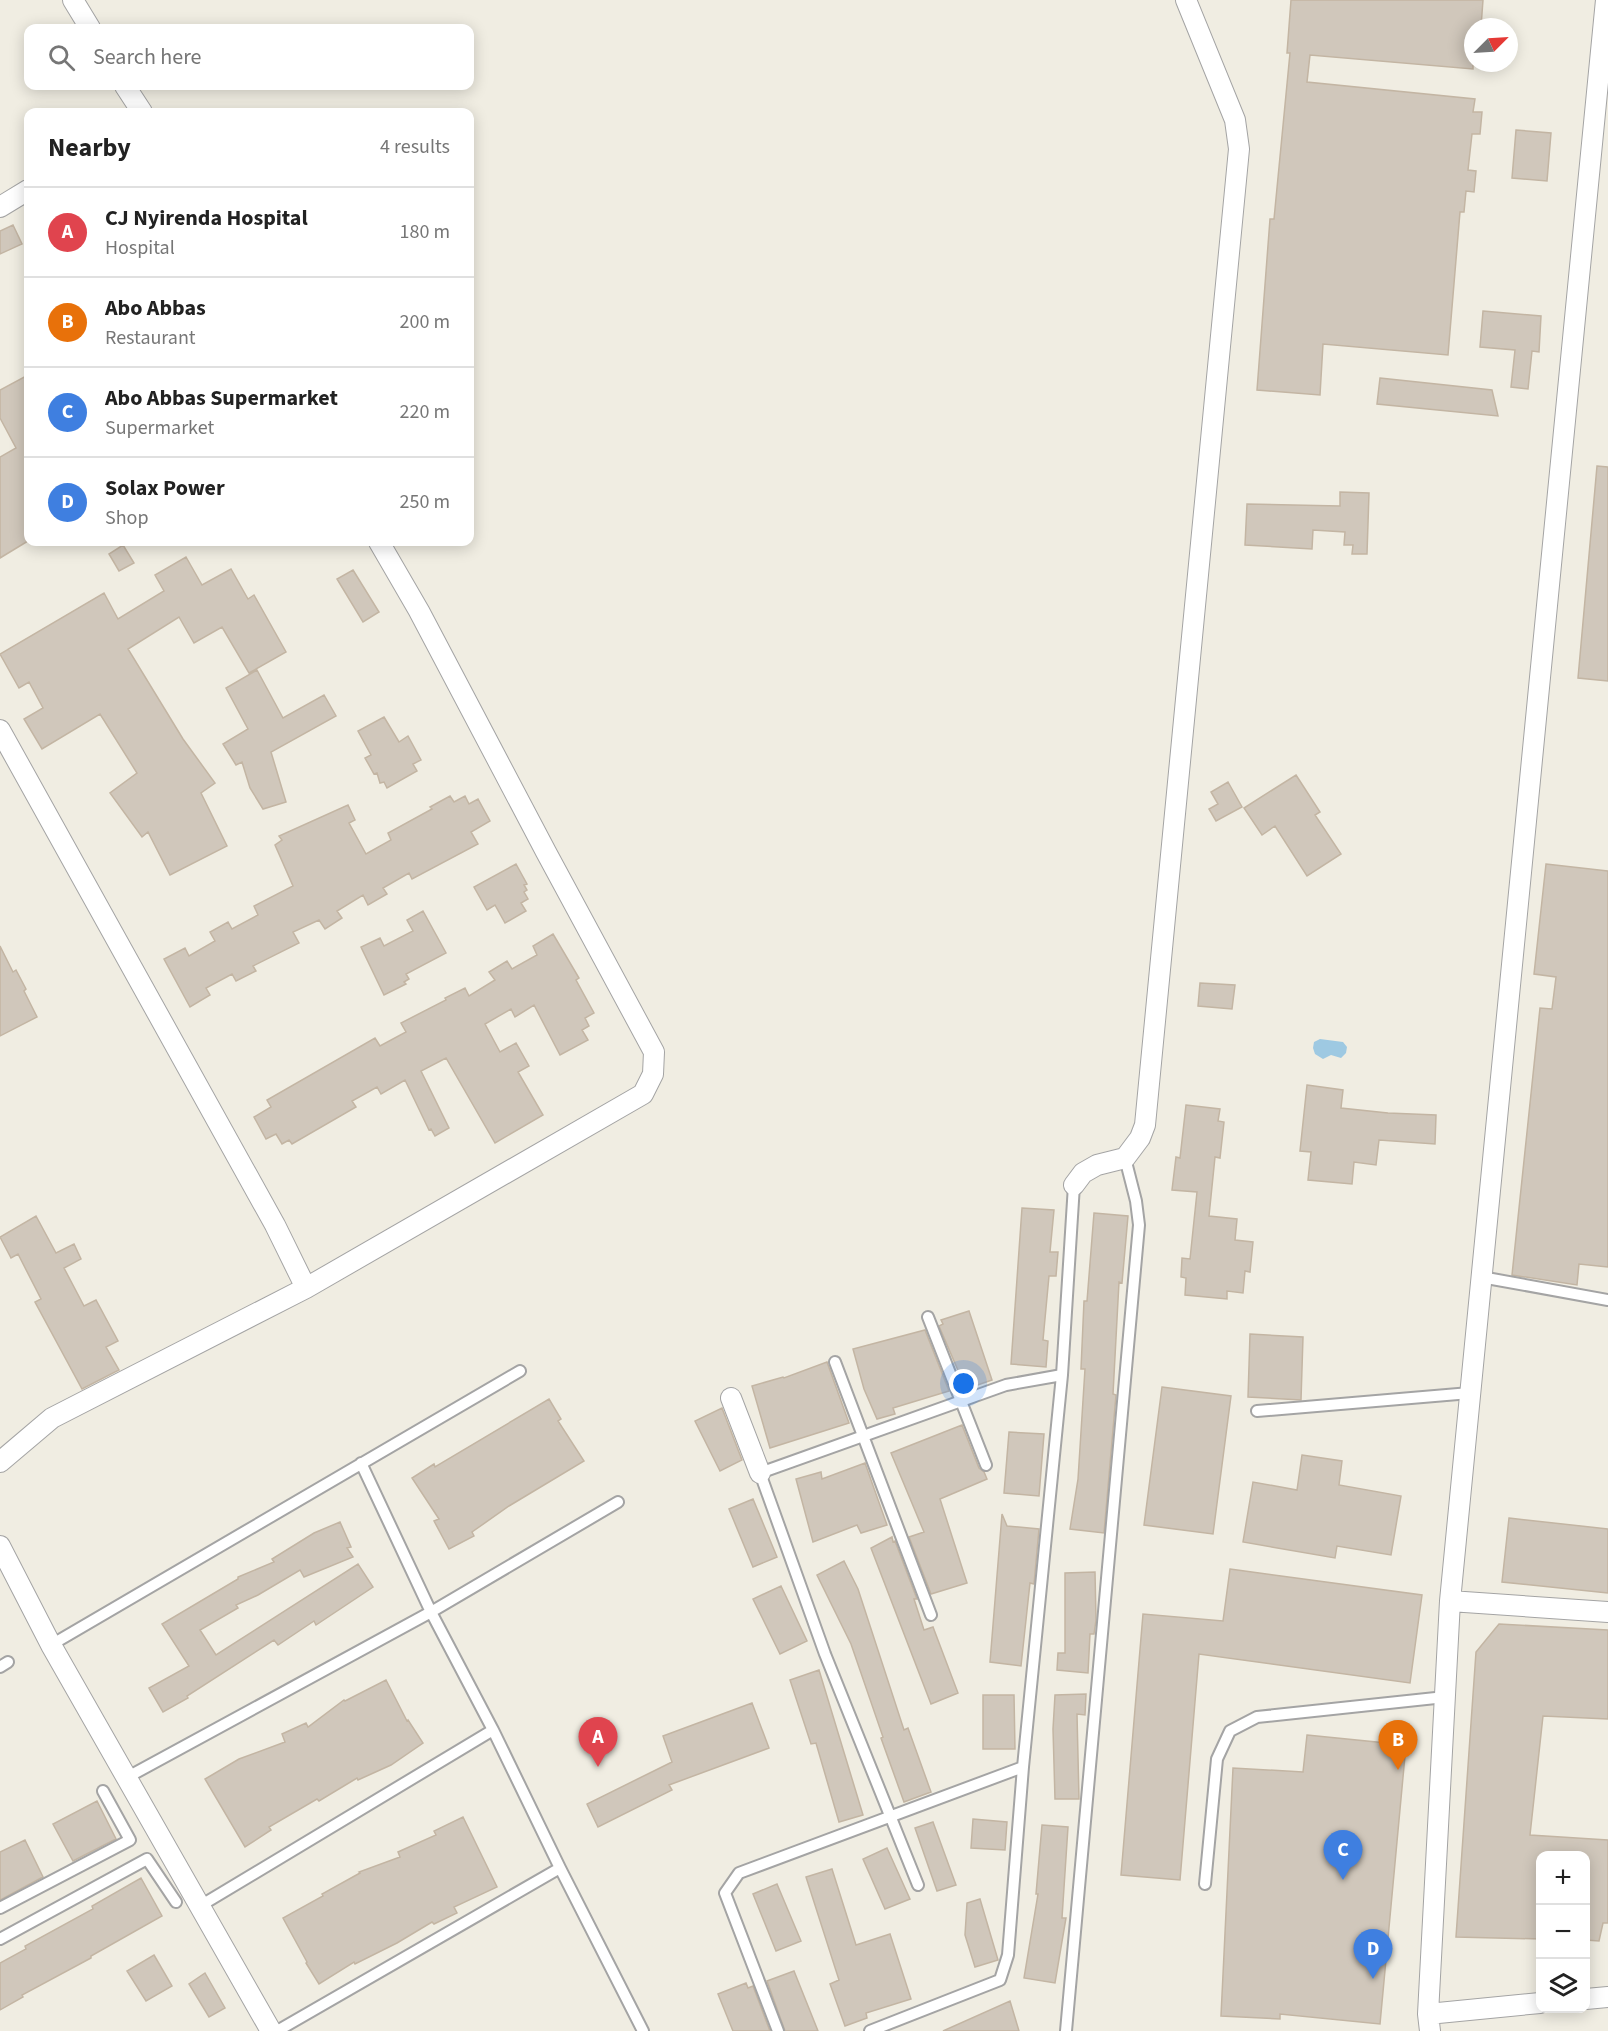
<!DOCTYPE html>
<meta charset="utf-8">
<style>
body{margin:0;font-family:"Source Sans 3",sans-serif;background:#f6f6f6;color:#222}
.controls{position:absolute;right:18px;bottom:18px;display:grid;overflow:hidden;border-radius:12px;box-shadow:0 3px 15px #0003}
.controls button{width:54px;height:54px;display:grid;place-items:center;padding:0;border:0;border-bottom:2px solid #e0e0e0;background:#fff;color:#222;font:30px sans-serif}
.compass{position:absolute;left:1464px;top:18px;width:54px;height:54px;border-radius:50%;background:#fff;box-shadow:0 3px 15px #0003;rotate:66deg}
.you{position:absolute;left:964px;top:1384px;width:21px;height:21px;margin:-15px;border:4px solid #fff;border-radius:50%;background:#1a73e8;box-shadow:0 0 0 9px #1a73e833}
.badge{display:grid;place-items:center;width:39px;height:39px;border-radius:50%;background:#ca1b00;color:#fff;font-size:20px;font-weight:700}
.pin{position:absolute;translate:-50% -50px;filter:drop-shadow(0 2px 3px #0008)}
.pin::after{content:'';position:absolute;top:32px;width:21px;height:18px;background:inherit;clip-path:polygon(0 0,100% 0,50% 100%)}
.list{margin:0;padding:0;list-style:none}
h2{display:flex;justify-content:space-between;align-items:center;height:78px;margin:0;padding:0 24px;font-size:26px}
h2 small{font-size:20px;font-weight:400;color:#767676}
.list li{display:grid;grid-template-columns:39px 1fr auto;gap:18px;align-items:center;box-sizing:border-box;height:90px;padding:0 24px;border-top:2px solid #e0e0e0}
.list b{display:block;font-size:22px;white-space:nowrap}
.list p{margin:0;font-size:20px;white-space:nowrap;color:#767676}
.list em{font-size:20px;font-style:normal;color:#767676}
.icon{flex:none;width:33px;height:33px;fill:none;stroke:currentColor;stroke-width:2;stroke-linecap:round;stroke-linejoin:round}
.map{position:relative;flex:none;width:1608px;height:2031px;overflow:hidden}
.search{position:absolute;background:#fff;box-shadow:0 3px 15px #0003;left:24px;top:24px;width:450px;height:66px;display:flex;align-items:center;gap:15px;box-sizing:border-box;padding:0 21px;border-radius:12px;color:#767676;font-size:22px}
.panel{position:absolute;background:#fff;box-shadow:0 3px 15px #0003;left:24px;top:108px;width:450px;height:438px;border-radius:12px}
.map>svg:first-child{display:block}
.water{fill:#9ec9e2}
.building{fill:#d0c7bb;stroke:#c3b5a3;stroke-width:1.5}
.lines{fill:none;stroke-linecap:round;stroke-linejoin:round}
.service-casing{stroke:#a4a4a4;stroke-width:14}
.minor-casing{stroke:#a4a4a4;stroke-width:22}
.service{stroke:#fff;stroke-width:10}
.minor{stroke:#fff;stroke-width:20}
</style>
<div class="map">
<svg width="1608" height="2031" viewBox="0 0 1608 2031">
<rect width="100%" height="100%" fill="#f0ede2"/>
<!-- water -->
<path class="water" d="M1320 1039 1343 1042 1347 1047 1346 1053 1341 1058 1331 1055 1323 1059 1315 1054 1313 1048 1314 1042Z"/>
<!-- building -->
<path class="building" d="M1291 0H1483L1481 27H1473V69L1310 55 1307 82 1475 99 1473 112H1482L1480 134H1472L1468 170 1476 171 1474 192 1466 191 1464 212H1460L1448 355 1323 344 1320 395 1257 390 1270 219H1274L1290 53H1287Z
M1516 130 1551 133 1547 181 1512 178Z
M13 225 22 244 0 254V231Z
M1483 311 1541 316 1539 352 1532 351 1528 389 1511 387 1515 350 1480 347Z
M28 375V541L0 558V457L16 448 0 418V390Z
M1380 378 1492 390 1498 416 1377 404Z
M1597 466 1608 467V681L1578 678Z
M1340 492 1369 493 1367 554H1352L1353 545H1344L1345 532 1313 530 1312 549 1245 545 1247 504 1340 506Z
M123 545 134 563 119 571 109 554Z
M186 557 202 585 231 569 248 599 254 595 286 652 249 673 222 627 194 643 179 617 128 649 183 739 215 783 201 793 227 846 170 875 148 832 142 837 110 793 137 773 100 714 42 749 24 719 43 708 29 682 19 688 0 654 104 593 118 619 164 591 155 575Z
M353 570 379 612 363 622 337 579Z
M257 670 283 718 324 695 336 716 271 752 286 802 263 809 250 788 242 762 236 765 223 744 248 729 226 688Z
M384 717 399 742 408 736 421 760 413 764 417 771 387 788 384 782 380 783 377 773 374 774 365 758 371 755 358 731Z
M1296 775 1320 812 1315 815 1341 854 1307 876 1275 826 1262 835 1244 808Z
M1228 782 1242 807 1216 821 1209 809 1218 804 1211 792Z
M450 796 454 802 465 796 469 804 478 799 490 821 471 832 478 844 412 879 409 873 383 888 387 894 368 905 363 895 337 911 342 918 325 929 319 920 293 932 299 943 253 966 256 971 236 981 232 974 206 988 210 995 190 1007 164 959 185 948 189 956 215 941 210 932 228 922 232 929 258 915 254 906 293 886 275 845 282 840 279 836 348 805 355 820 349 823 366 854 391 840 388 833 432 809 430 807Z
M516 864 527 884 524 885 527 890 524 892 528 899 521 903 526 911 505 923 495 905 487 910 474 887Z
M1546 864 1608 871V1267L1579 1264 1577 1285 1512 1275 1540 1008 1552 1009 1556 977 1534 974Z
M423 911 446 953 406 974 409 979 404 982 406 984 384 995 361 947 380 938 384 946 413 931 407 920Z
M553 934 579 978 576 980 594 1013 585 1018 589 1026 582 1030 588 1040 560 1055 534 1005 515 1017 511 1009 485 1024 500 1052 516 1043 529 1066 518 1072 543 1115 495 1143 446 1058 421 1071 449 1128 435 1136 431 1129 429 1130 405 1080 381 1094 377 1087 352 1101 356 1107 292 1144 289 1140 282 1144 276 1134 266 1139 254 1117 271 1107 267 1100 375 1038 380 1046 406 1032 401 1023 446 1000 445 998 465 988 469 996 495 980 489 972 507 961 512 969 537 955 533 946Z
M0 946 13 972 16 970 26 989 24 991 37 1017 0 1036Z
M1200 983 1235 985 1232 1009 1198 1006Z
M1307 1085 1343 1090 1341 1108 1388 1113 1436 1115 1435 1144 1379 1140 1376 1165 1354 1162 1352 1184 1308 1180 1311 1152 1300 1151Z
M1186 1105 1220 1109 1218 1121 1224 1122 1220 1158 1215 1157 1209 1216 1237 1219 1235 1240 1253 1242 1250 1272 1245 1271 1243 1293 1227 1291V1299L1185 1295 1186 1278 1181 1277 1182 1258 1190 1259 1197 1192 1172 1190 1176 1157 1180 1158Z
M1022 1208 1054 1210 1050 1252H1058L1056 1276H1049L1043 1340 1048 1341 1046 1367 1011 1364Z
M1094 1213 1128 1216 1122 1283 1119 1282 1113 1394 1116 1395 1104 1533 1070 1529 1078 1479 1085 1369H1081L1084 1301H1087Z
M36 1216 56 1253 74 1244 81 1259 64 1268 84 1306 96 1300 118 1341 106 1347 119 1370 82 1389 35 1302 41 1299 18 1254 11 1258 0 1237Z
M969 1311 992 1380 966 1389 939 1326 943 1324 941 1320Z
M925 1330 949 1391 893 1408 895 1414 877 1419 864 1389 853 1349Z
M1250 1334 1303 1337 1301 1400 1248 1397Z
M827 1362 849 1423 770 1448 752 1386 783 1377 784 1378Z
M1162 1387 1231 1396 1213 1534 1144 1525Z
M549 1399 561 1419 558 1421 584 1461 509 1506 472 1532 474 1536 449 1549 434 1521 439 1519 412 1478 434 1464 435 1467Z
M722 1408 742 1460 720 1471 695 1421Z
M962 1425 979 1468 984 1472 987 1479 940 1499 967 1583 931 1594 909 1537 924 1532 891 1453Z
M1009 1432 1044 1434 1039 1496 1004 1493Z
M1302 1455 1342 1461 1339 1485 1401 1496 1391 1555 1337 1546 1335 1558 1243 1542 1253 1482 1297 1490Z
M865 1463 887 1525 861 1533 857 1525 813 1542 796 1479 821 1472 822 1479Z
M753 1499 777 1557 753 1567 729 1509Z
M1002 1514 1007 1526 1039 1529 1034 1584 1030 1583 1021 1666 990 1662Z
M1509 1518 1608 1529V1593L1502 1582Z
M340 1522 351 1547 347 1548 353 1557 304 1577 300 1570 258 1595 236 1605 238 1608 200 1630 216 1655 358 1564 373 1587 316 1625 314 1621 278 1645 274 1640 187 1696 188 1698 163 1712 149 1688 189 1666 162 1624 238 1579V1577L274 1562 272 1559 314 1533Z
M892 1537 893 1542 895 1541 917 1599H914L924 1630 933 1627 958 1693 931 1704 871 1548Z
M844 1561 858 1589 904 1730 908 1728 931 1792 904 1802 881 1738 883 1737 851 1644 817 1575Z
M1230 1569 1422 1595 1410 1683 1199 1654 1180 1880 1121 1875 1143 1614 1223 1621Z
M1095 1572 1096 1620 1094 1634H1090L1088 1673 1057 1670 1058 1653H1065V1573Z
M781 1586 807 1641 780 1654 753 1599Z
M1499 1624 1608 1630V1719L1543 1716 1530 1835 1608 1840V1923H1603L1599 1941 1586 1940V1856H1540V1939L1456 1937 1476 1652Z
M819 1670 863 1815 839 1822 816 1743 811 1744 790 1680Z
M386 1680 407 1721 408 1720 423 1743 391 1765 358 1780 357 1778 319 1801 317 1799 269 1827 271 1830 245 1847 205 1779 239 1759 285 1742 282 1734 306 1723 308 1727 344 1700 345 1701Z
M1086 1694 1085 1715 1077 1714 1079 1799H1055L1053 1729 1055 1695Z
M983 1695H1014L1015 1749H983Z
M752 1703 769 1748 669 1785 672 1790 598 1827 587 1804 672 1762 663 1736Z
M1307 1735 1406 1745 1380 2024 1280 2014V2019L1221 2016 1233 1768 1303 1772Z
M97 1801 116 1839 73 1861 53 1824Z
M463 1817 497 1887 454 1907 457 1913 434 1924 432 1922 397 1943 355 1964 354 1962 319 1984 306 1963 307 1962 283 1918 323 1896 322 1894 360 1873 359 1872 400 1857 398 1852 436 1835 434 1831Z
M973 1819 1007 1822 1005 1850 971 1848Z
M933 1822 956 1885 937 1891 915 1828Z
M1042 1825 1068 1827 1062 1918H1066L1055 1983 1024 1978 1038 1894H1036Z
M25 1840 43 1877 0 1900V1852Z
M887 1848 910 1899 885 1909 863 1859Z
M832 1869 856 1945 890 1934 911 1999 866 2013 867 2018 845 2026 830 1984 839 1980 806 1877Z
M141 1878 162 1916 91 1956V1958L22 1995 23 1997 0 2010V1963L26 1949 25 1946 93 1909 92 1906Z
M777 1884 801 1941 776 1951 753 1894Z
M980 1899 998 1960 975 1967 965 1935 967 1903Z
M154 1955 172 1986 146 2001 127 1971Z
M794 1971 818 2031H785L767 1981Z
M205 1973 225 2008 209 2017 189 1984Z
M746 1983 748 1988 753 1986 770 2031H733L718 1994Z
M1010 2001 1019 2031H943Z"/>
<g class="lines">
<!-- service casing -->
<g class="service-casing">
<path id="service" d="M1481 1277 1608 1300
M928 1317 986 1465
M835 1362 931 1615
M1257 1411 1470 1393
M361 1463 431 1612 493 1730 560 1868 643 2031
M51 1645 520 1371
M0 1667 8 1662
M126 1778 431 1612 618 1502
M1205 1884 1217 1759 1230 1731 1257 1717 1445 1697
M918 1885 825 1654 760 1473 1006 1385 1062 1375
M200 1906 493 1730
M0 1908 130 1840 103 1791
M0 1939 147 1859 176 1902
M277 2031 560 1868
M778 2031 725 1893 739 1873 1023 1767
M870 2031 1000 1980 1008 1955 1023 1767 1062 1375 1074 1185
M1066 2031 1139 1225 1136 1201 1125 1158"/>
</g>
<!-- minor casing -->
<g class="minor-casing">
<path id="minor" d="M73 0 90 28
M125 86 142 112
M0 207 28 190
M0 730 275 1225 306 1288
M1074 1185 1083 1173 1097 1165 1125 1158 1140 1138 1145 1125 1239 149 1235 120 1186 0
M731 1398 760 1473
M0 1462 52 1418 306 1288 643 1094 653 1074 654 1052 546 852 419 611 379 542
M0 1546 51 1645 271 2031
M1450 1601 1608 1612
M1586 1999 1608 1997
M1428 2014 1540 2003
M1430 2031 1428 2014 1450 1601 1606 0"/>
</g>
<!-- service -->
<use href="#service" class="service"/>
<!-- minor -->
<use href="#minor" class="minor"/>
</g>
</svg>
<div class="controls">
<button>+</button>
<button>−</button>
<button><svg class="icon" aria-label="layers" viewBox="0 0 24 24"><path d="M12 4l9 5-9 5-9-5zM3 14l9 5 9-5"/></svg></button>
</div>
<svg class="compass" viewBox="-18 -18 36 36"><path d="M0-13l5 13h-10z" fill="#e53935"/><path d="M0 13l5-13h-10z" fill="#767676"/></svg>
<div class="you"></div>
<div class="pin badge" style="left:598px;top:1767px;background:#e0444e">A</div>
<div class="pin badge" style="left:1398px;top:1770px;background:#e8710a">B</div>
<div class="pin badge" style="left:1343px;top:1880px;background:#3f7fe0">C</div>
<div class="pin badge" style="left:1373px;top:1979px;background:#3f7fe0">D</div>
<div class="search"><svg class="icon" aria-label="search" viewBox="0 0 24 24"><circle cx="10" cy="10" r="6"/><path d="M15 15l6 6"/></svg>Search here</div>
<section class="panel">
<h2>Nearby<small>4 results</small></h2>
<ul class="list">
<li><span class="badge" style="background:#e0444e">A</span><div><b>CJ Nyirenda Hospital</b><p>Hospital</p></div><em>180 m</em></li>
<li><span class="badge" style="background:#e8710a">B</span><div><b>Abo Abbas</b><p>Restaurant</p></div><em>200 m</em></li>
<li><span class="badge" style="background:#3f7fe0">C</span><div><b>Abo Abbas Supermarket</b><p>Supermarket</p></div><em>220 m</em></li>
<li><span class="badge" style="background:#3f7fe0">D</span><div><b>Solax Power</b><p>Shop</p></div><em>250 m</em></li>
</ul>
</section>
</div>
